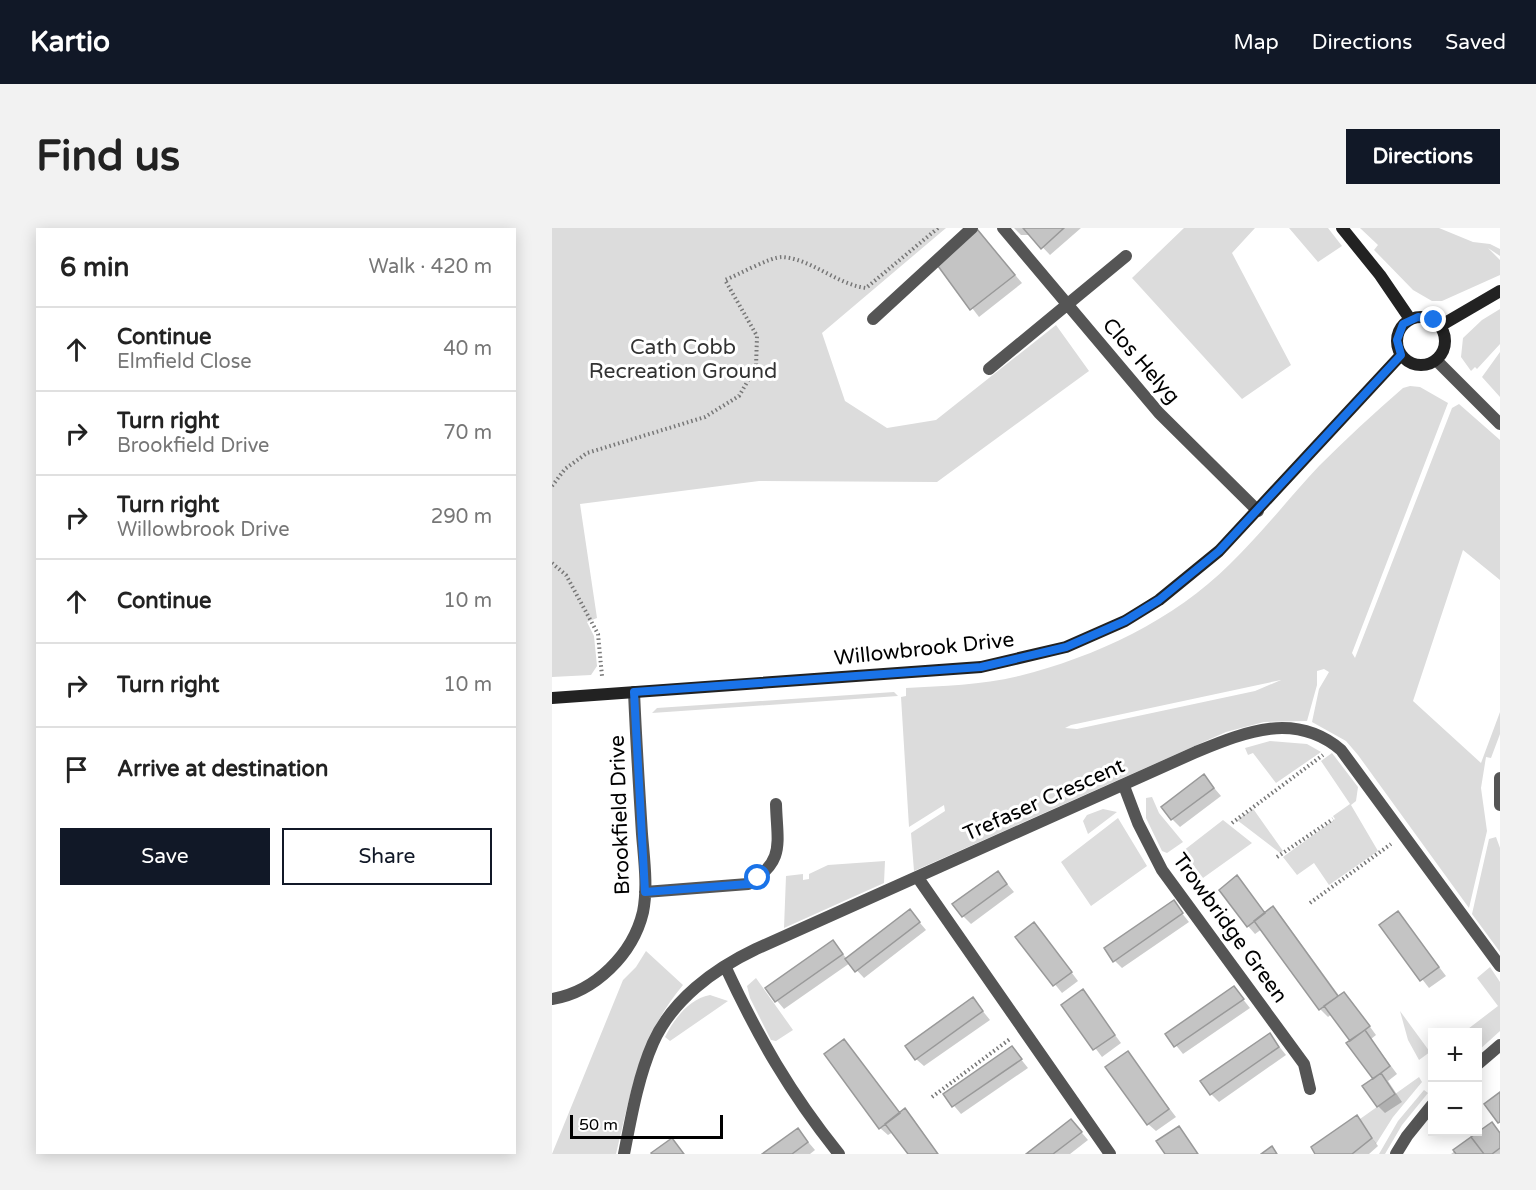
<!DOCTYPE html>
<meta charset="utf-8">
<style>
body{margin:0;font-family:"Varela Round",sans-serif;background:#f2f2f2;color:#222}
.controls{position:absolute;right:18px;bottom:18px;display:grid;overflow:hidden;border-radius:0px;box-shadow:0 3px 15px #0003}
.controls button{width:54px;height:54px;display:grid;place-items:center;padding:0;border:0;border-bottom:2px solid #e0e0e0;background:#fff;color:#222;font:30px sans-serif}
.scale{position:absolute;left:18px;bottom:15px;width:153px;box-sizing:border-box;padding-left:6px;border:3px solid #000;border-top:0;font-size:16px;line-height:21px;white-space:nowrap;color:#000;-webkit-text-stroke:4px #fff;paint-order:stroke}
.stop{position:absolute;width:18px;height:18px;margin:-14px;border:4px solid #1a73e8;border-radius:50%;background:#fff}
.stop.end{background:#1a73e8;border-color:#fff;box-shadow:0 2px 6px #0008}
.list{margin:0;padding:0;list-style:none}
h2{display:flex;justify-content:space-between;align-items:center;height:78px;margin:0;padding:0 24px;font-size:26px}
h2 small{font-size:20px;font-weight:400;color:#767676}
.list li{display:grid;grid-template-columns:39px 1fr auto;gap:18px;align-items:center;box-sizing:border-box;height:84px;padding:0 24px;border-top:2px solid #e0e0e0}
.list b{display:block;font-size:22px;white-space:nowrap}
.list p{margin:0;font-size:20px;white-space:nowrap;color:#767676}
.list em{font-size:20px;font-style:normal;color:#767676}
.actions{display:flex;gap:12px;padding:18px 24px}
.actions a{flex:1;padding:14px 0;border:2px solid #111827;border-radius:0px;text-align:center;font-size:21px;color:#111827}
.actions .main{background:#111827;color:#fff}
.icon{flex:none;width:33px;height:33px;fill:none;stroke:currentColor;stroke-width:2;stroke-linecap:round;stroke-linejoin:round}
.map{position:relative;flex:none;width:948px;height:926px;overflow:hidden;border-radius:0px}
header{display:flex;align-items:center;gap:36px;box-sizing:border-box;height:84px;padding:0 30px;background:#111827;color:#fff}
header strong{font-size:28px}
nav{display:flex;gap:33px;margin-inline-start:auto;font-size:21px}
.intro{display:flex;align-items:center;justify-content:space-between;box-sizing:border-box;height:144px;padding:0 36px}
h1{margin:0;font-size:42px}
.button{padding:15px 27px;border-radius:0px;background:#111827;color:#fff;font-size:21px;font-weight:700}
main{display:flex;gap:36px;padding:0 36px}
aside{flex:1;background:#fff;border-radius:0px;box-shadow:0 3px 15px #0003}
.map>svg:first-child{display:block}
.green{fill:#dcdcdc;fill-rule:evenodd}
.shadow{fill:#0003}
.building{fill:#c4c4c4;stroke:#999;stroke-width:1.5}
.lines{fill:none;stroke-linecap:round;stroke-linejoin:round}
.path{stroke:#777;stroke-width:4;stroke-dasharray:1.5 3;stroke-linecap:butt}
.street{stroke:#555;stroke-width:12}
.secondary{stroke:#222;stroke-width:12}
.route{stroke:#1a73e8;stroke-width:8}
.labels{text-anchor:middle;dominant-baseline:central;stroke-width:6;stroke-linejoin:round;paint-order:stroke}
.park-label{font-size:21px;fill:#333;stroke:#fff}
.street-label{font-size:21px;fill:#000;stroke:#fff}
</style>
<header>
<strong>Kartio</strong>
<nav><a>Map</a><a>Directions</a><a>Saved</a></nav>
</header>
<div class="intro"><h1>Find us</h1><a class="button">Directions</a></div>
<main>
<aside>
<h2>6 min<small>Walk · 420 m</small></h2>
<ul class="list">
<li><svg class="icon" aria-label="ahead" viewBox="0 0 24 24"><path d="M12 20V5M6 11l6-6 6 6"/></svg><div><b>Continue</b><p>Elmfield Close</p></div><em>40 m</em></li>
<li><svg class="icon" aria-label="right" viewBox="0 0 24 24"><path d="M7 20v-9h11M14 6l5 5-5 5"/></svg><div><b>Turn right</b><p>Brookfield Drive</p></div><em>70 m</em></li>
<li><svg class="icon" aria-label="right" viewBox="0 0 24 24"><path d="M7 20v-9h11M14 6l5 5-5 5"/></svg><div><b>Turn right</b><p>Willowbrook Drive</p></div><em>290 m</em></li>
<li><svg class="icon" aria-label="ahead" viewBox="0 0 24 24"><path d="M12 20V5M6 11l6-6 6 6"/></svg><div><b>Continue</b></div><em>10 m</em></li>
<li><svg class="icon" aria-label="right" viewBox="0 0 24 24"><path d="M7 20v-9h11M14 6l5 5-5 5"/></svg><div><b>Turn right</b></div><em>10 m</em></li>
<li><svg class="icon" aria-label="arrive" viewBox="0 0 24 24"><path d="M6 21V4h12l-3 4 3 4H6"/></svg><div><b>Arrive at destination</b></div></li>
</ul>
<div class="actions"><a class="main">Save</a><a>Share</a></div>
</aside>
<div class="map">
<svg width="948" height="926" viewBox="0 0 948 926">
<rect width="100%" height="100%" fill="#fff"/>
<!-- green -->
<path class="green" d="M0 0H394L270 105 293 173 335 200 384 192 504 97 537 143 385 254 207 253 28 276 45 390 35 394 42 408 45 438 39 447 0 449Z
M632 0H703L680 25 739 137 690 171 580 50Z
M737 0H776L790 18 766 34Z
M808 0H887L921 14 938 16 948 21V28L936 20 948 32V47L890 73H880L861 62 825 25 822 22 826 17Z
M948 81V116L925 141 923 139 919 143 909 129 911 110 930 92Z
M948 124V169L930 149Z
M858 158 868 159 896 175 800 425 803 430 900 180 907 176 948 212V352L911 322 861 473 929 535 948 484V506L939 530 934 529 929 560 935 603 917 680 806 527 794 513 760 494 767 461 777 444 772 441 765 443V457L755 493 712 494 674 504 362 643 359 605 393 583 392 577 357 599 349 469 354 468V460C391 458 430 457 467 448 543 429 622 392 678 336 710 305 737 270 767 238 794 211 822 185 851 160ZM729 452 703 463 525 501 513 500 519 497Z
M342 464 346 468 100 485 105 480Z
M718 513 755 516 769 524 724 555 701 525 696 527 693 520Z
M780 525 806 559 804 573 799 577 826 623 777 657 762 635 745 647 731 629 783 591 781 588 798 576 769 533Z
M600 569 607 585 631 614 615 625 610 623 594 590V570Z
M551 581 565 584 536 606 531 593 535 587Z
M701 581 702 582 731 623 728 625 685 592Z
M566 590 595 638 539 678 509 634Z
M671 592 700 615 651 650 631 623Z
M944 609 948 620V724L920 686 937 611Z
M333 633 332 655 232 700 234 648 251 646V652L257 651V646L276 637Z
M94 723 131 757C87 810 80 861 64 926H0L71 752 84 739Z
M938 739 948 754V803L926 823V804H912L946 778 925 750Z
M204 750 241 802 224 813 219 812 198 770 195 758Z
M158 767 176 773 118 813 113 809C122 791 137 771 158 767Z
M848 783 878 824 867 832 856 812Z
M867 849 870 854 841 889 824 916 808 891Z
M872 862 876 865 850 897 833 926H827L846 893Z"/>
<!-- shadow -->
<path class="shadow" d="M462 0H529L498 27 479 7H469Z
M432 11 470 55 427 89 388 38Z
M652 548 669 568 628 599 620 591Z
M446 645 462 664 419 696 411 688Z
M685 649 714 686 721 680 729 688 788 769 792 766 800 774 824 807 819 811 845 846 836 853 850 874 833 885 826 878 823 852 801 814 780 786 776 789 768 781 710 701 703 706 696 698Z
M621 674 637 694 570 740 563 733Z
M358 683 374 702 312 750 298 735 232 781 215 761 281 714 295 731Z
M846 685 894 748 877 760 829 698Z
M489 704 526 753 510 765 465 709Z
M682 760 698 780 631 826 615 806Z
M530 763 569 815 550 829 511 777Z
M421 771 438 792 372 838 364 831Z
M718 807 734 827 667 874 659 866Z
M292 813 349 886 353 882 360 889 386 926H357L341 904 336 907 328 900Z
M460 820 476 840 409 886 393 867Z
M575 825 624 889 604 903 596 896Z
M805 889 826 918 817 926H765Z
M519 892 536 912 518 926H476Z
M940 896 948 904V926H899Z
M246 902 263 922 258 926H213Z"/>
<!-- building -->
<path class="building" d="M471 0H512L489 21Z
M425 1 463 47 418 82 386 38Z
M652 546 662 560 619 592 609 579Z
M446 643 455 656 410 689 400 676Z
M685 647 713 685 695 699 667 662Z
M622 672 631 685 561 734 552 720Z
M721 678 786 768 767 782 702 693Z
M358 681 368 694 303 744 293 731Z
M846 683 887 739 868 753 827 697Z
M482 694 520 744 501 758 463 709Z
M281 712 291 726 223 774 213 760Z
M682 758 692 771 622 819 613 806Z
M531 761 563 807 541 822 509 777Z
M792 764 818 798 798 813 772 778Z
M421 769 431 783 363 832 353 818Z
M813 802 838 838 821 851 794 815Z
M718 805 727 819 658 867 648 853Z
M292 811 348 885 327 901 272 826Z
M460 818 470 831 400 879 391 866Z
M576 823 617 881 595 897 553 839Z
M829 845 843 866 825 879 810 858Z
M948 864V894L946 895 932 876Z
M353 880 386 926H356L333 896Z
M805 887 820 910 800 926H763L759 919Z
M519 891 530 904 501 926H474Z
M940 894 948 905V920L940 926H932L919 909Z
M627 898 646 926H613L604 913Z
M246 900 256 914 240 926H210Z
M919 909 932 926H904L901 922Z
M120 910 132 926H100L99 925Z
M720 918 725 926H709Z"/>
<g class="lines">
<!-- path -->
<path class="path" d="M0 258 13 241 35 225 153 189 187 168 204 139 205 108 173 52C186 47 218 29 230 29 260 31 284 56 314 60L386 0
M0 335 14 347 46 406 50 448
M680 595 771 527
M725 629 781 591
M758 675 839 616
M380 869 458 811"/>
<!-- street -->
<path class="street" d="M451 0 607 185 706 283
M321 91 420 0
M884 132 948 196
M437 141 574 28
M948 550V577
M572 558 586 595 610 642 752 836 758 861
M366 650 558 926
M93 664 196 656C234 633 225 615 224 576
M173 738C206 809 238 865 287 926
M0 771C43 764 81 726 91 684 96 659 92 631 90 606 87 559 84 511 82 464
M926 836 948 817
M72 926C79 890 86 849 101 815 120 772 162 741 204 721L644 524C693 504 743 483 789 522L948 738
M844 926 855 908 880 877"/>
<!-- secondary -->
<path class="secondary" d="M790 0 828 47 858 91
M845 113a24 24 0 1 1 48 0a24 24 0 1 1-48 0Z
M888 98 948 63
M0 470 429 439 514 419 573 393 607 372 667 323 849 127"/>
</g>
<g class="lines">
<!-- route -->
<path class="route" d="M206 650 196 656 93 664 82 464 429 439 514 419 573 393 607 372 667 323 849 127 845 112 851 96 866 89 882 92"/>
</g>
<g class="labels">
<!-- park labels -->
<g class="park-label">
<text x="131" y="119">Cath Cobb<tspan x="131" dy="24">Recreation Ground</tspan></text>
</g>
<!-- street labels -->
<g class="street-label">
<text transform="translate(589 133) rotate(49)">Clos Helyg</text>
<text transform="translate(372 421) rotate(-6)">Willowbrook Drive</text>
<text transform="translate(492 572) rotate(-24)">Trefaser Crescent</text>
<text transform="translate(68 587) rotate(-92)">Brookfield Drive</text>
<text transform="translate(678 700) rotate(54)">Trowbridge Green</text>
</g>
</g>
</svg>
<div class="controls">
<button>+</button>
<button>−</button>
</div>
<div class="scale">50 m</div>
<div class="stop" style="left:206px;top:650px"></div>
<div class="stop end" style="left:882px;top:92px"></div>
</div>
</main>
